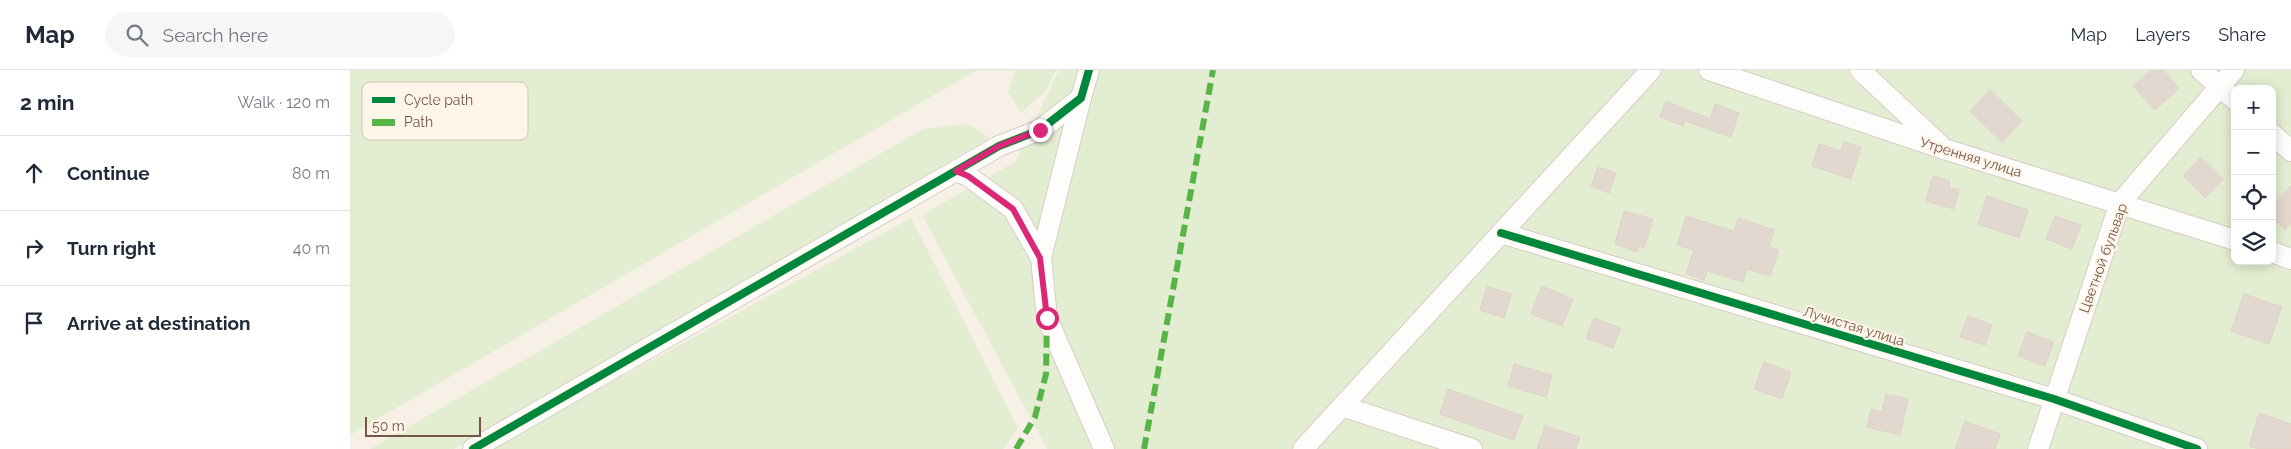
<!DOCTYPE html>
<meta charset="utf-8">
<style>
body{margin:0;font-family:Raleway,sans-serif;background:#f6f6f7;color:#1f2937}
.controls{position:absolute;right:15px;top:15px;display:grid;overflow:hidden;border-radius:10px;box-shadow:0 2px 12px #0003}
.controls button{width:45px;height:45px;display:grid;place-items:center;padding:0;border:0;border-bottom:1px solid #e0e1e3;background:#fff;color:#1f2937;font:25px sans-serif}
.scale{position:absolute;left:15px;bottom:12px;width:116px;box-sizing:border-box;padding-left:5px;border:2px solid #745648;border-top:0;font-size:14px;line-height:18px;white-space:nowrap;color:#745648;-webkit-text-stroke:4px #fff5e8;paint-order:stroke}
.stop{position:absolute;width:15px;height:15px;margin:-11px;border:4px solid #db2777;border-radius:50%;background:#fff}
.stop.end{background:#db2777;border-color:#fff;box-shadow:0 1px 5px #0008}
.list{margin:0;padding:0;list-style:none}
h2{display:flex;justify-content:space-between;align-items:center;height:65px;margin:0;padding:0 20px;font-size:21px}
h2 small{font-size:16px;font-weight:400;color:#747a83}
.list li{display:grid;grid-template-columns:32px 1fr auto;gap:15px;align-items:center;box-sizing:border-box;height:75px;padding:0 20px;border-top:1px solid #e0e1e3}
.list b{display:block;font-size:19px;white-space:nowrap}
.list em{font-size:16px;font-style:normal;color:#747a83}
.icon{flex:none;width:28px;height:28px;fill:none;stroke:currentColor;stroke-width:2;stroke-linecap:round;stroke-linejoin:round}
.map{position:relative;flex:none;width:1941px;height:379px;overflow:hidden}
header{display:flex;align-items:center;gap:30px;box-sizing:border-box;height:70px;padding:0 25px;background:#fff;border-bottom:1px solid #e0e1e3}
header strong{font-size:24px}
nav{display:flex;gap:28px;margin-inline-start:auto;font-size:18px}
.search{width:350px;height:45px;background:#f6f6f7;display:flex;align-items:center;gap:12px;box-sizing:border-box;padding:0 18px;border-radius:28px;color:#747a83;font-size:19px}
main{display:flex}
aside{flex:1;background:#fff}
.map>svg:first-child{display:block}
.green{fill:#e3edd2;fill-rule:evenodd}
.building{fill:#e3d8cf;stroke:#dfd3c9}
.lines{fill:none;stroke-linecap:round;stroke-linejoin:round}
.minor-casing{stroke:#d8cdc5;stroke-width:22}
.minor{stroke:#fefdfb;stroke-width:20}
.quiet{stroke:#59b447;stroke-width:6;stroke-dasharray:12 6;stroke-linecap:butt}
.cycleway-casing{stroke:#fff5e8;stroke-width:11}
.cycleway{stroke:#00873e;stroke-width:8}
.route{stroke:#db2777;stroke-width:6}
.labels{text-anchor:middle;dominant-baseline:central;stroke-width:4;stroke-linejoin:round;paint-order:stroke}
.street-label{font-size:14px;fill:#745648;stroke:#fff5e8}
.key{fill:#fff5e8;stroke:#d5c5b8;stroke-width:1}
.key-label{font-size:14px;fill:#745648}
</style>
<header>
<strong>Map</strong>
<div class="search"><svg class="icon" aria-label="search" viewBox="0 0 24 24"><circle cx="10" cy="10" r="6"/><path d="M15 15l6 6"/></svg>Search here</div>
<nav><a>Map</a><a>Layers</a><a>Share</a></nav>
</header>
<main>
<aside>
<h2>2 min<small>Walk · 120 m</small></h2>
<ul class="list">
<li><svg class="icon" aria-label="ahead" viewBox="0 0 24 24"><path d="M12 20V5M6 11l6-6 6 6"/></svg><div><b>Continue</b></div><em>80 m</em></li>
<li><svg class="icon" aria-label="right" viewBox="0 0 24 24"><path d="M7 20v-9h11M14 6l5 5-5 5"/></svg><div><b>Turn right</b></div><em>40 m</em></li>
<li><svg class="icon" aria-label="arrive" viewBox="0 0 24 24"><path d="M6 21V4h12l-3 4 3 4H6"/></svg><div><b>Arrive at destination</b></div></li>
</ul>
</aside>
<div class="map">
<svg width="1941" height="379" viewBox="0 0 1941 379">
<rect width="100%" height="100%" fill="#f7f0e7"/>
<!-- green -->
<path class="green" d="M0 0H627L0 365Z
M665 0H706L696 21 671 43 658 22Z
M709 0H1941V379H697L572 145 665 92ZM1885 19H1922V191H1885Z
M618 54 640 68 104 379H20L573 59Z
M561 148 668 358 653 379H140Z"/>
<!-- building -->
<path class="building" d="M1801 0H1813L1829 18 1805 40 1783 16Z
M1640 20 1672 51 1652 72 1620 41Z
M1316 31 1360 49 1365 34 1389 43 1381 67 1335 51 1333 56 1310 47Z
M1494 72 1511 77 1501 109 1462 96 1469 74 1491 81Z
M1851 87 1873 109 1855 128 1833 106Z
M1248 97 1266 103 1259 123 1241 116Z
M1583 106 1600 111 1599 118 1609 120 1604 139 1576 131Z
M1941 116V153L1935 160 1922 148V136Z
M1637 126 1678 140 1669 168 1628 154Z
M1274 141 1303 149 1294 178 1289 175 1287 182 1265 174Z
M1336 146 1384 161 1388 148 1424 160 1419 177 1429 180 1420 206 1397 199 1393 212 1357 201 1354 210 1336 204 1344 180 1327 175Z
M1705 146 1731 155 1722 179 1696 169Z
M1137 216 1161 224 1154 248 1130 240Z
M1192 216 1223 229 1212 256 1181 244Z
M1894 224 1932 237 1919 274 1881 261Z
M1618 246 1642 255 1635 275 1610 267Z
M1244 248 1271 258 1263 278 1236 268Z
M1677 262 1704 272 1695 296 1668 286Z
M1414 292 1441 302 1432 329 1404 319Z
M1164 294 1202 305 1196 327 1158 316Z
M1098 319 1173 346 1164 370 1090 344Z
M1536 324 1558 329 1550 365 1517 357 1521 339 1532 342Z
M1909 343 1941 354V379H1909L1899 376Z
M1615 351 1650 364 1645 379H1605Z
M1195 356 1230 367 1226 379H1187Z"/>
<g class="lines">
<!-- minor casing -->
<g class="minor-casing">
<path id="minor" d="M1359 0 1594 79 1885 170
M1510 0 1589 74
M1851 0 1885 30
M731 28 691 188 697 248 754 379
M1922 64 1941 81
M606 101 618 106 663 139 691 188
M1151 163 1704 329 1847 379
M1922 182 1941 189
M992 336 1122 379
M123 379 649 76 690 60 731 28 739 0
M953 379 1301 0
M1688 379 1770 133 1884 0"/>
</g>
<!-- minor -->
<use href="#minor" class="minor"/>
<!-- quiet -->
<path class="quiet" d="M666 379 685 347 696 304 697 248
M794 379 863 0"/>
<!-- cycleway casing -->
<g class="cycleway-casing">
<path id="cycleway" d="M1151 163 1704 329 1847 379
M123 379 649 76 690 60 731 28 739 0"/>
</g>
<!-- cycleway -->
<use href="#cycleway" class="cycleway"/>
</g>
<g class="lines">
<!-- route -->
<path class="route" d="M690 60 649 76 606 101 618 106 663 139 690 188 697 248"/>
</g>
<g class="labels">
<!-- street labels -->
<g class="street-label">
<text transform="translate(1621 87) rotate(17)">Утренняя улица</text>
<text transform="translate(1753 188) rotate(-70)">Цветной бульвар</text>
<text transform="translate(1504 256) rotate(17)">Лучистая улица</text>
</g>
</g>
<!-- legend -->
<rect x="12" y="12" width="166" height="58" rx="8" class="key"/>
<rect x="22" y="27" width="23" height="6" fill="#00873e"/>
<rect x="22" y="49" width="23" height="7" fill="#59b447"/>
<g class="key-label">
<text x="54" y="35">Cycle path</text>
<text x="54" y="57">Path</text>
</g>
</svg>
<div class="controls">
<button>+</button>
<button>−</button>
<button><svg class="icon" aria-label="locate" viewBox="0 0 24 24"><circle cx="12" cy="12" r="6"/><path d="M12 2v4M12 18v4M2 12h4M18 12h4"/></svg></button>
<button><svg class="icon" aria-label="layers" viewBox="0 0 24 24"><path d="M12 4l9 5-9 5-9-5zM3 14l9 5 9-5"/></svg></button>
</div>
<div class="scale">50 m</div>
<div class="stop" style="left:697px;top:248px"></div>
<div class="stop end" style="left:690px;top:60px"></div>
</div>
</main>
